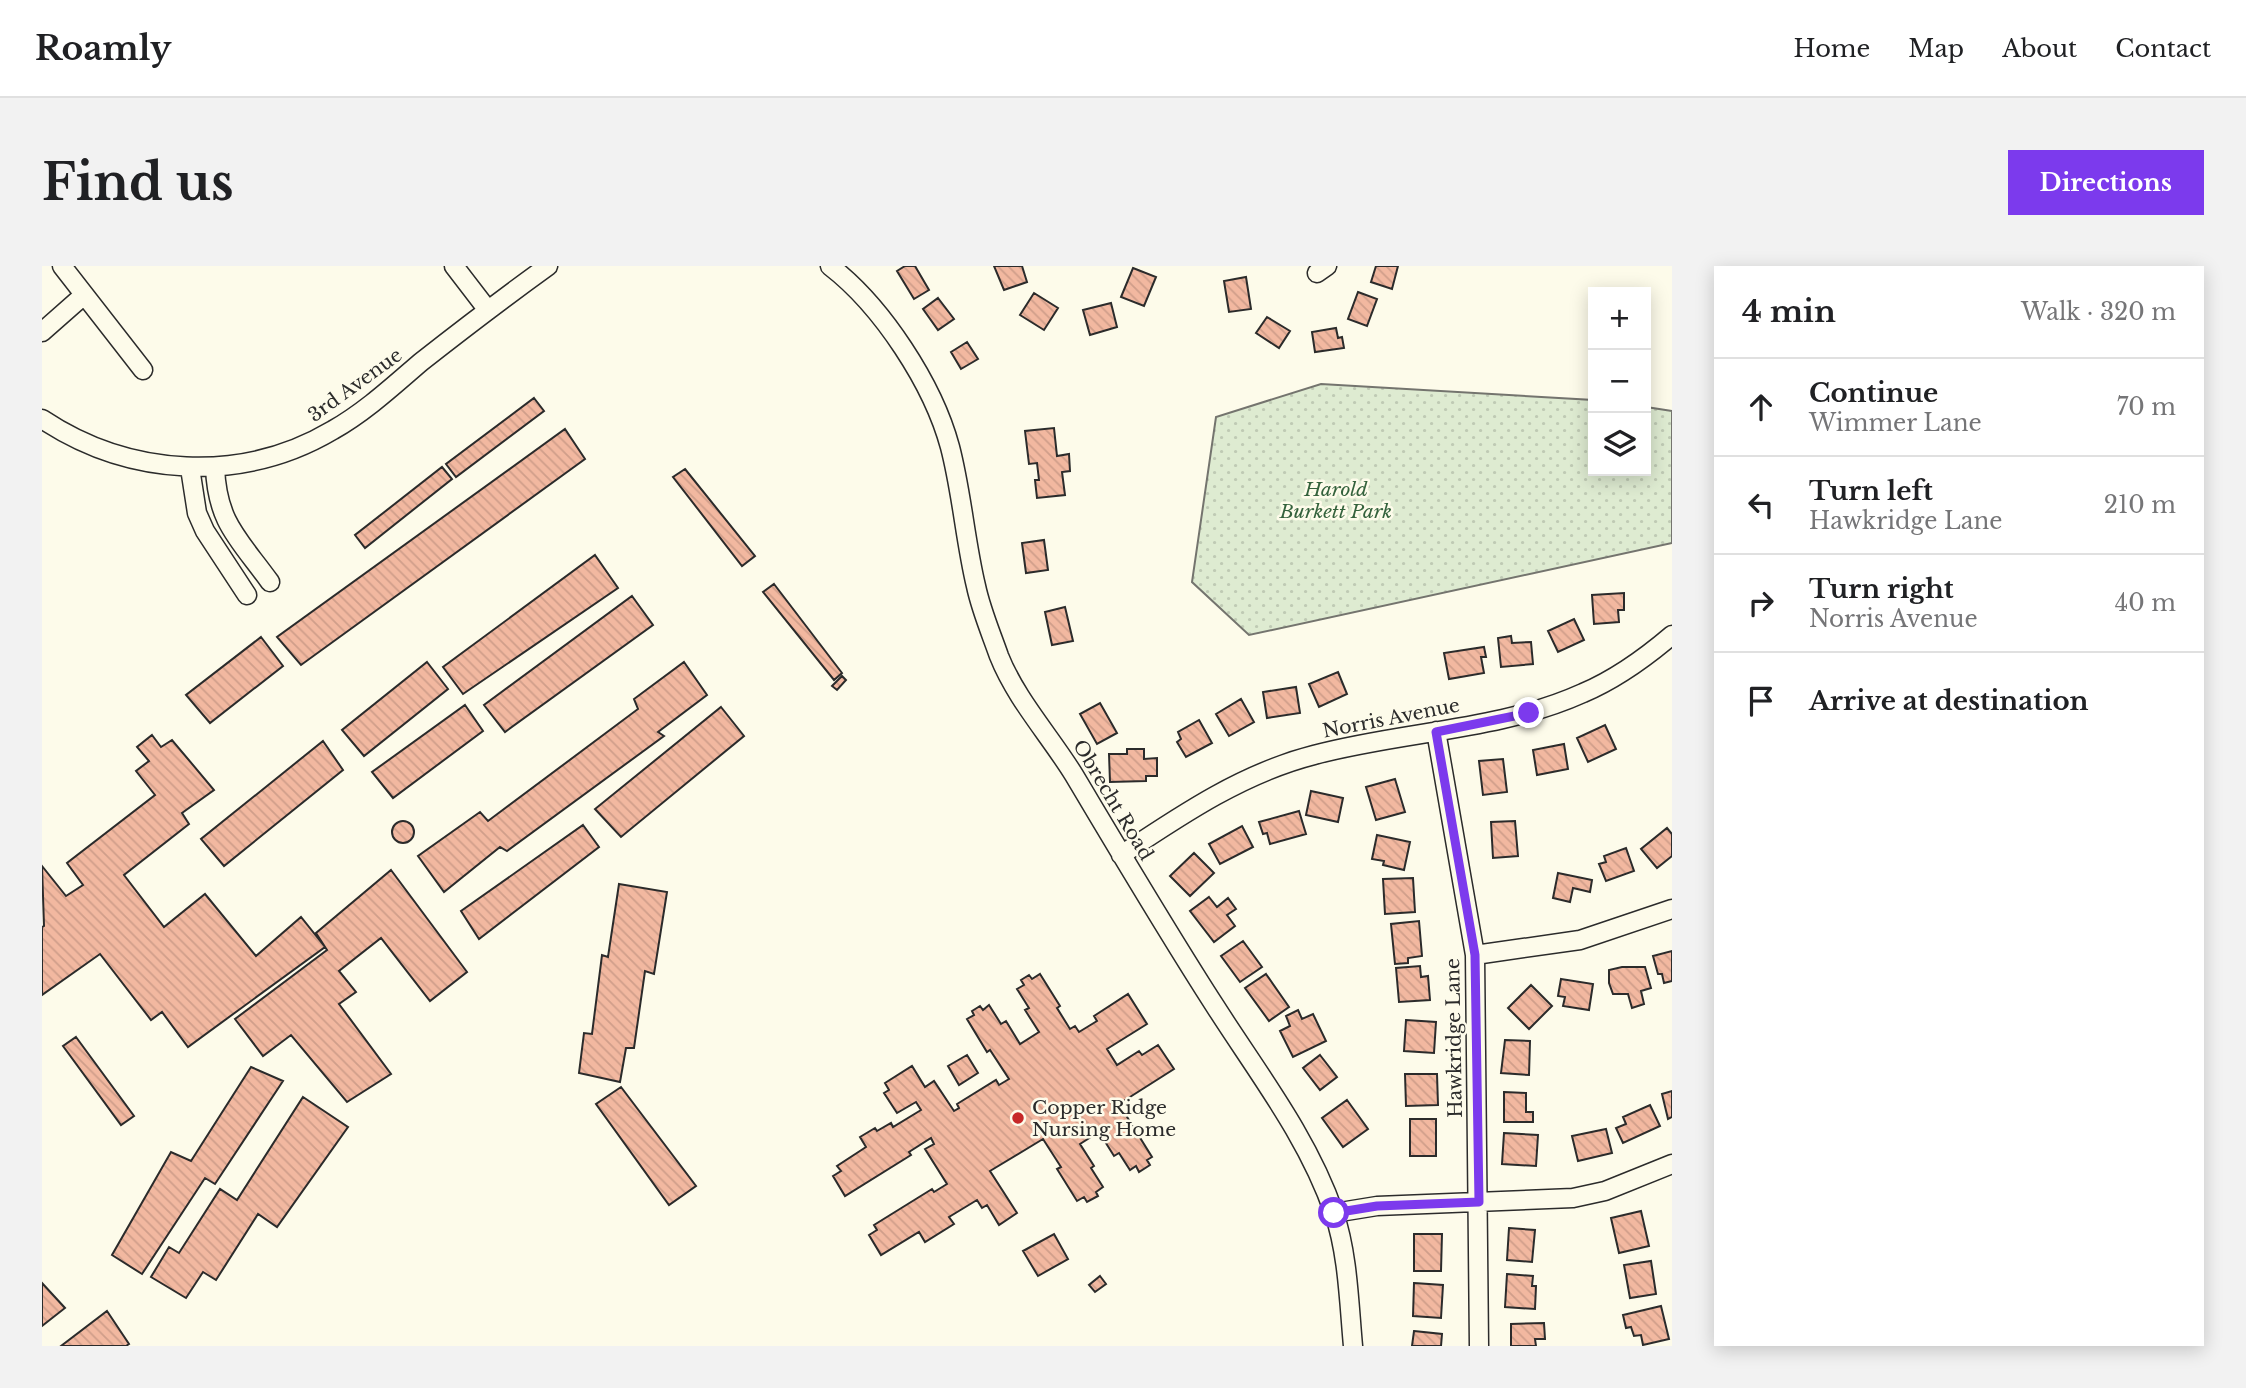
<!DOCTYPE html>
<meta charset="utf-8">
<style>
body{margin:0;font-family:"Libre Baskerville",serif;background:#f2f2f2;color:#202124}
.controls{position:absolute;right:21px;top:21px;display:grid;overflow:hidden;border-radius:0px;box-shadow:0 4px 18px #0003}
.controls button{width:63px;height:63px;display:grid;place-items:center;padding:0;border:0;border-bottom:2px solid #e0e0e0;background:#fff;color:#202124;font:35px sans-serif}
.stop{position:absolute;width:21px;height:21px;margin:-16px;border:5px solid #7c3aed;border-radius:50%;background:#fff}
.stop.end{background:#7c3aed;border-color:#fff;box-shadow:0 2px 7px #0008}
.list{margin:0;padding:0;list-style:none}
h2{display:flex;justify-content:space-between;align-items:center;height:91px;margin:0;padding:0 28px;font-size:30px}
h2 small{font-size:23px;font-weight:400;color:#757577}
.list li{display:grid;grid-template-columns:46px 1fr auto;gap:21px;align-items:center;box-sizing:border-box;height:98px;padding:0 28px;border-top:2px solid #e0e0e0}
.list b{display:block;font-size:26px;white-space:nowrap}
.list p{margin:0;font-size:23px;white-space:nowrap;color:#757577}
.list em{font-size:23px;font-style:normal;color:#757577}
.icon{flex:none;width:38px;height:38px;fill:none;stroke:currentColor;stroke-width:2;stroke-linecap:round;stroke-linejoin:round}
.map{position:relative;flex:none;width:1630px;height:1080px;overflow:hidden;border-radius:0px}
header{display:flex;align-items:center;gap:42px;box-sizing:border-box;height:98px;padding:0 35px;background:#fff;border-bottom:2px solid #e0e0e0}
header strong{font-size:33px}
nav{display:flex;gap:38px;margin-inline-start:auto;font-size:24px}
.intro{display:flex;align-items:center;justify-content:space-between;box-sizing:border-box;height:168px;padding:0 42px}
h1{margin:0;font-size:49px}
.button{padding:18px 32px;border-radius:0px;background:#7c3aed;color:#fff;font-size:24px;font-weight:700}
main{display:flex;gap:42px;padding:0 42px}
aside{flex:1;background:#fff;border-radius:0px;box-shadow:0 4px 18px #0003}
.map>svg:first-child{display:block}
.park{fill:url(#park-dots);stroke:#74746e;stroke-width:2}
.building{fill:url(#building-back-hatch);stroke:#2b2b2b;stroke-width:2}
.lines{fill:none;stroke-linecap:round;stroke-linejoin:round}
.minor-casing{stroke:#2b2b2b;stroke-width:21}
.minor{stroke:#fdfbea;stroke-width:18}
.route{stroke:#7c3aed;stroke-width:9}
.poi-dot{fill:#c62828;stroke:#fdfbea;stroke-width:2.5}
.labels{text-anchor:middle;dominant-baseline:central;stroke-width:5;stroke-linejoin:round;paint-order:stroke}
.street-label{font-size:19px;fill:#2b2b2b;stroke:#fdfbea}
.park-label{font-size:19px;font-style:italic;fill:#34623c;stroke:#fdfbea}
.poi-label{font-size:19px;fill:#2b2b2b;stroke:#fdfbea;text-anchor:start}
</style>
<header>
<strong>Roamly</strong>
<nav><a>Home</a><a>Map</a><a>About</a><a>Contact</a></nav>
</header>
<div class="intro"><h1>Find us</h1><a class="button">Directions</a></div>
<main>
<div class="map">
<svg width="1630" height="1080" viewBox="0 0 1630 1080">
<defs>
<pattern id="park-dots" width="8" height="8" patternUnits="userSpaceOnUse" patternTransform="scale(1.75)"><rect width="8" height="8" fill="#deebd1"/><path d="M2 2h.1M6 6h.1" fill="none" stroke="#bfcab4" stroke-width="1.8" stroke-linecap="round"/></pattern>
<pattern id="building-back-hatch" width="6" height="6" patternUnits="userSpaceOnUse" patternTransform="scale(1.75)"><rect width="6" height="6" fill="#f2b8a0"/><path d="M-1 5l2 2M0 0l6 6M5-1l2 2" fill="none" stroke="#d09e8a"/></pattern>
</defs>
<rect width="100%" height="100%" fill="#fdfbea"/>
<!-- park -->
<path class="park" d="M1279 118 1551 134V205H1604V141L1630 145V277L1207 369 1150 316 1174 151Z"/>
<!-- building -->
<path class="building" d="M863 0H873L887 24 872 33 855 5Z
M952 0H980L985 16 962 24Z
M1334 0H1356L1350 23 1329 16Z
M1091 2 1114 11 1102 40 1079 31Z
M1204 11 1209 43 1187 46 1182 15Z
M1316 26 1335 33 1325 60 1306 53Z
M992 27 1016 42 1002 64 978 49Z
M896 32 912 53 896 64 881 43Z
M1069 37 1075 61 1048 69 1041 44Z
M1225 51 1248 65 1237 82 1214 67Z
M1294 62 1296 72 1300 71 1302 82 1273 86 1270 66Z
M925 76 936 93 919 103 909 86Z
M492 132 502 145 414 211 404 198Z
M1012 162 1015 190 1027 188 1028 205 1020 206 1023 229 995 232 993 214H997L995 197 987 198 983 165Z
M523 163 543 193 259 399 235 371Z
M400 201 410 213 323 282 313 269Z
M643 203 713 290 700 300 631 211Z
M1002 274 1006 304 984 307 980 277Z
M553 289 576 322 421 428 401 401Z
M732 318 800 407 792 414 721 326Z
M1582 327V344H1576L1577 356 1552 358 1550 329Z
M590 330 611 359 463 466 442 439Z
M1023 341 1031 375 1010 379 1003 346Z
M1532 353 1542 374 1516 386 1506 365Z
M1469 370 1470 377 1489 376 1491 398 1459 401 1456 372Z
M219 371 241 400 168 457 144 429Z
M1442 381 1444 391H1439L1442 407 1407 413 1402 387Z
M385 396 406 423 322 490 300 464Z
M642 396 665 429 616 466 622 470 465 585 458 581 402 626 376 590 438 546 446 555 596 443 592 433Z
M1296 406 1305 428 1277 441 1267 418Z
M800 410 804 414 795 424 790 420Z
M1254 421 1258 447 1225 452 1221 426Z
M1199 433 1212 456 1187 470 1174 448Z
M1058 437 1075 467 1055 478 1038 448Z
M423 439 441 465 351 532 330 506Z
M679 441 702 470 579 571 553 543Z
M1157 454 1170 477 1144 491 1135 476 1139 473 1136 466Z
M1563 459 1574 483 1546 496 1535 472Z
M110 469 119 481 130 474 172 524 140 547 147 558 82 609 122 661 163 628 214 690 259 651 283 681 146 781 120 746 109 754 58 688 0 729V661L2 660 0 600 24 630 41 619 25 597 113 529 94 505 107 495 95 481Z
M281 475 301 504 182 600 159 573Z
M1522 478 1526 503 1495 509 1491 484Z
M1085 483H1102V493L1115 492V510H1104V515L1068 516 1067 488H1085Z
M1461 493 1465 526 1441 529 1437 495Z
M1353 513 1363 546 1334 554 1324 521Z
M1269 525 1301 532 1296 556 1264 549Z
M1257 545 1264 568 1228 578 1225 567 1221 568 1217 556Z
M1473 555 1476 590 1451 592 1449 556Z
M350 566a11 11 0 1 1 22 0a11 11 0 1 1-22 0Z
M541 559 557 581 437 673 419 645Z
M1200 560 1211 581 1178 598 1167 578Z
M1625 562 1630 568V590L1615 602 1599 583Z
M1335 569 1368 576 1362 604 1341 599 1342 595 1330 593Z
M1584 582 1592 605 1564 615 1557 598 1564 596 1562 590Z
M1152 587 1172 607 1148 630 1128 610Z
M349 604 425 706 388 735 339 672 297 705 314 726 297 738 349 808 305 836 249 769 221 790 193 753 285 684 274 667Z
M1516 607 1550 614 1548 626 1531 622 1528 636 1511 632Z
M1371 612 1373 646 1343 648 1341 613Z
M577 618 625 626 612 708 603 705 592 782H584L578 816 537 807 542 767 550 768 560 689 566 691Z
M1167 631 1175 641 1186 632 1194 643 1185 649 1193 660 1172 676 1148 645Z
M1377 655 1380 690 1366 692V697L1353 698 1349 658Z
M1201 675 1220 701 1198 716 1179 690Z
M1630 685V715L1622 717 1620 708H1616L1611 690Z
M1378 700 1379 711 1386 710 1388 734 1357 736 1354 702Z
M1580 701H1603L1609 722 1599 725 1602 738 1590 742 1586 728H1571L1567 717V704Z
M998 708 1018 740 1015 742 1028 763 1033 760 1037 766 1055 755 1052 750 1086 728 1105 758 1065 783 1075 799 1097 785 1100 789 1116 779 1132 803 1077 838 1110 891 1105 894 1108 899 1097 906 1094 900 1088 904 1077 887 1072 890 1057 866 1038 878 1052 900 1049 902 1061 921 1054 926 1056 930 1045 936 1042 931 1035 935 1015 903 1019 901 1001 873 948 905 975 947 957 959 945 939 940 942 935 934 907 951 912 958 883 976 877 966 839 989 827 969 835 964 832 959 890 923 892 926 905 918 883 883 892 878 889 872 867 886 869 889 803 930 791 910 799 905 795 900 824 881 818 871 833 862 835 865 849 857 851 861 879 844 874 836 855 847 842 827 847 824 843 817 870 800 883 821 892 815 912 845 917 842 915 838 954 814 957 819 967 813 948 784 945 786 925 753 932 749 930 745 938 740 941 744 947 739 959 758 964 755 978 778 997 766 983 744 987 742 975 723 982 719 979 714 987 709 990 713Z
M1224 708 1247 741 1227 755 1203 722Z
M1519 713 1551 718 1547 744 1521 740 1523 731 1516 730Z
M1489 719 1510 740 1487 763 1466 742Z
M1256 744 1260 753 1271 748 1284 775 1251 791 1238 765 1248 760 1244 750Z
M1364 754 1394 756 1392 787 1362 785Z
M34 771 92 850 79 859 21 780Z
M1463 774 1488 775 1487 809 1459 807Z
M925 789 936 807 917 819 906 800Z
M1278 789 1295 811 1278 824 1261 802Z
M209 801 241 815 173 918 163 912 100 1008 70 989 129 886 149 895Z
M1363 808H1395L1396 839 1364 840Z
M579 821 654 920 627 939 554 838Z
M1630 825V851L1626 853 1620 828Z
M1462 826 1484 827V846H1491V856H1462Z
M261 831 306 861 235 961 216 948 174 1014 161 1006 144 1032 109 1011 127 981 137 987 178 923 195 934Z
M1305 834 1326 863 1301 881 1280 852Z
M1608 839 1618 860 1581 877 1574 862 1584 858 1581 851Z
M1368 853H1394V890H1368Z
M1564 863 1570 887 1536 895 1530 870Z
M1462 867 1496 869 1494 900 1460 898Z
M1599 945 1607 980 1577 987 1569 952Z
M1467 962 1493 964 1490 996 1465 994Z
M1012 968 1026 993 996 1010 981 985Z
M1372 968H1400L1399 1005H1372Z
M1609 995 1614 1028 1588 1032 1582 999Z
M1465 1008 1491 1010 1490 1020H1494L1493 1043 1463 1041Z
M1058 1010 1064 1018 1053 1026 1047 1019Z
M0 1017 23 1042 0 1060Z
M1372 1017 1401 1019 1399 1052 1371 1050Z
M1619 1040 1627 1073 1601 1079 1599 1069 1592 1070 1589 1061 1584 1062 1581 1049Z
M65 1045 87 1078 84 1080H19Z
M1502 1057 1503 1073H1493L1494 1080H1469V1058Z
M1372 1065 1400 1068 1399 1080H1370Z"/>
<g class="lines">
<!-- minor casing -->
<g class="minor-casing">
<path id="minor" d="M20 0 101 104
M412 0 445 43
M788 0C840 40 891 118 908 181 920 227 923 274 934 320 939 344 949 367 957 390 974 433 1008 470 1032 509 1078 586 1124 664 1173 740 1215 806 1266 871 1292 947 1306 988 1307 1037 1311 1080
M1275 7 1285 0
M0 66 42 29
M0 153C87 211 200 218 291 164 323 146 351 120 379 96 421 63 463 31 506 0
M173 201C175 257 197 273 228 316
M148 202 155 247 163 265 205 329
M1394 465 1433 689 1437 1080
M1079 589C1139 549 1201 507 1272 489 1361 465 1457 465 1541 427 1574 413 1603 392 1630 369
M1433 689 1538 674 1630 643
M1292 947 1335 940 1531 932 1563 925 1630 898"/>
</g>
<!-- minor -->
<use href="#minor" class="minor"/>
</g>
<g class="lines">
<!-- route -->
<path class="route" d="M1292 947 1335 940 1437 936 1433 689 1394 466 1487 447"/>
</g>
<!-- markers -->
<circle class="poi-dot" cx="976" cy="852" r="7"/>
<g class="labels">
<!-- street labels -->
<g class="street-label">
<text transform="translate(313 119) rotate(-36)">3rd Avenue</text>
<text transform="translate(1349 452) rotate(-11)">Norris Avenue</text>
<text transform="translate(1071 534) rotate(59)">Obrecht Road</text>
<text transform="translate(1412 772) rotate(-91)">Hawkridge Lane</text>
</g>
<!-- park labels -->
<g class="park-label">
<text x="1294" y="223">Harold<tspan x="1294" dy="22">Burkett Park</tspan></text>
</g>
<!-- poi labels -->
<g class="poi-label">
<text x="990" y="841">Copper Ridge<tspan x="990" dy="22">Nursing Home</tspan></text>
</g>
</g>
</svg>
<div class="controls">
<button>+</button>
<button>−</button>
<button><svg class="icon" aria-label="layers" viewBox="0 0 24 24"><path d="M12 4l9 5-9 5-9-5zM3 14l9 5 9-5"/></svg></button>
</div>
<div class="stop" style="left:1292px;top:947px"></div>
<div class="stop end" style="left:1487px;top:447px"></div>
</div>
<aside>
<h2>4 min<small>Walk · 320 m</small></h2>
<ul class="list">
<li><svg class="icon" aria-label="ahead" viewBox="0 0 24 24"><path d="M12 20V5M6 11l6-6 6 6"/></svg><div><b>Continue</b><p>Wimmer Lane</p></div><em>70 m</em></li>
<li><svg class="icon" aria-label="left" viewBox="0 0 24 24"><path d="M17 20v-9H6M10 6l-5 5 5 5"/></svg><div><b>Turn left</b><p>Hawkridge Lane</p></div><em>210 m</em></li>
<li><svg class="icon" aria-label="right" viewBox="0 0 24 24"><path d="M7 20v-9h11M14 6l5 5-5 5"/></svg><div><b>Turn right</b><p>Norris Avenue</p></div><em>40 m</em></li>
<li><svg class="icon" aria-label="arrive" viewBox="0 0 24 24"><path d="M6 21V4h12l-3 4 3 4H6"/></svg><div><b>Arrive at destination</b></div></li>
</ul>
</aside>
</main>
